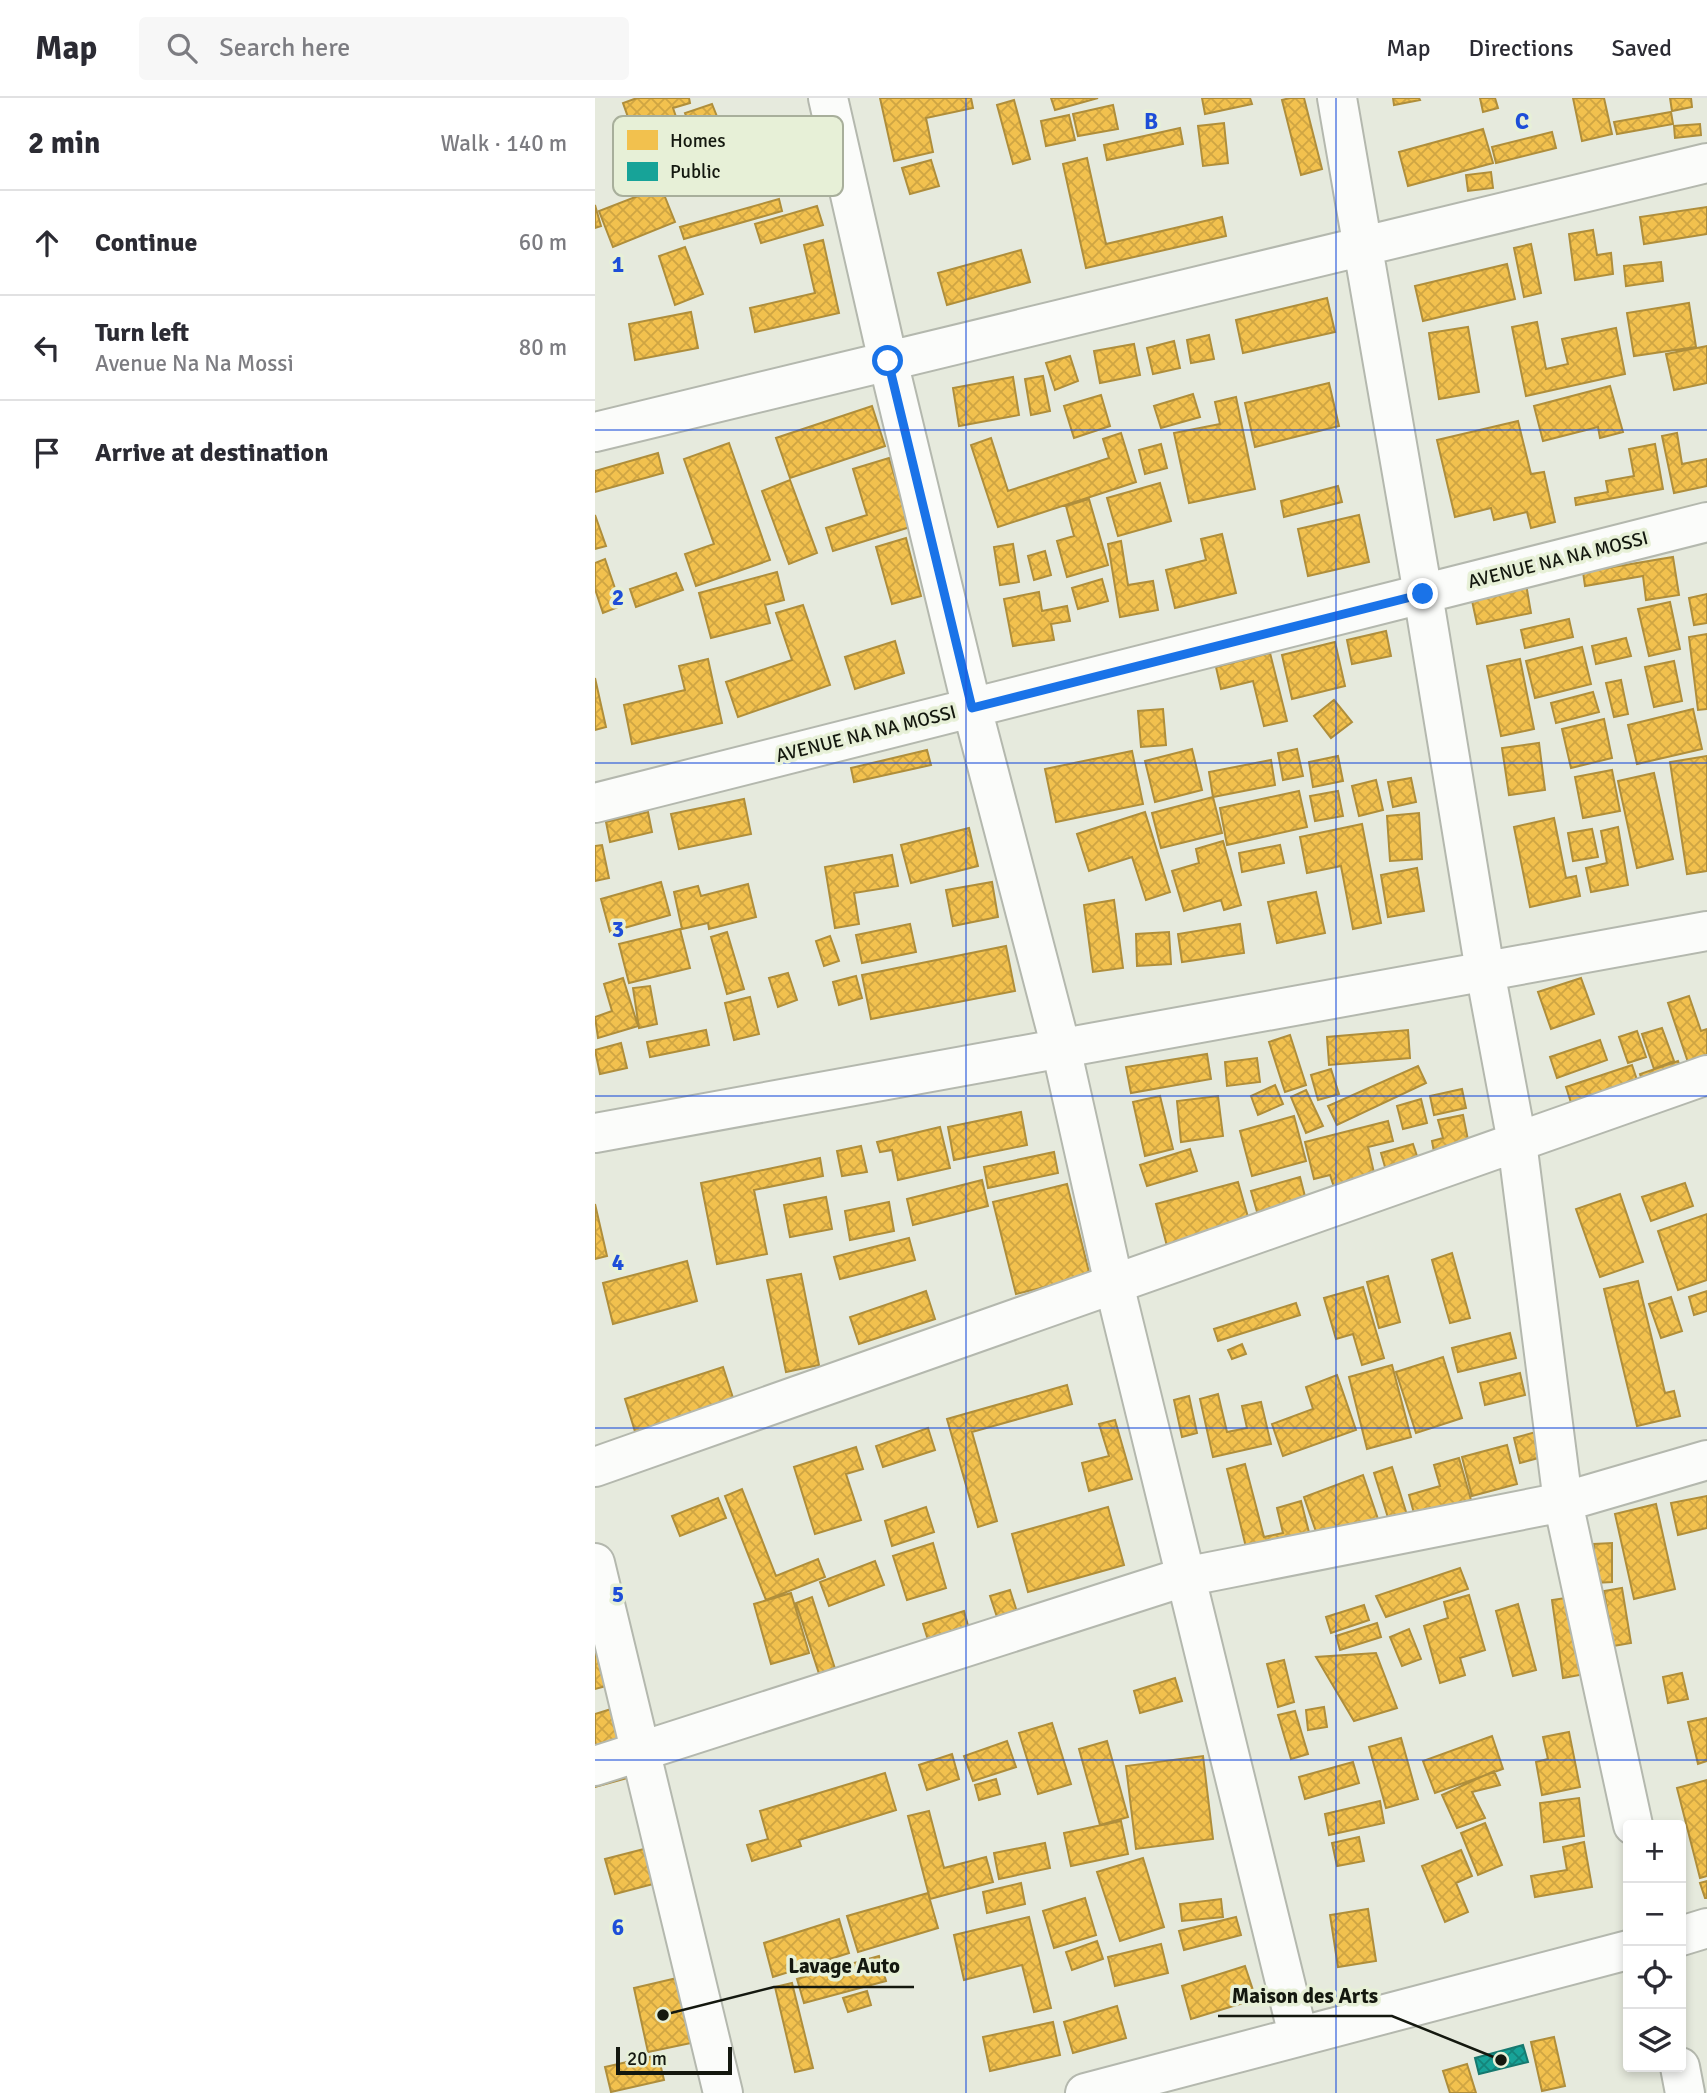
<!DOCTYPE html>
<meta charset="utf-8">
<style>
body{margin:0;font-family:Signika,sans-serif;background:#f7f7f7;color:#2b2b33}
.controls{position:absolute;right:21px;bottom:21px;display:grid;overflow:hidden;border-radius:7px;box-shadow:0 4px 10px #0003}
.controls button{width:63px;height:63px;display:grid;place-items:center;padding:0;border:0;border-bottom:2px solid #e1e1e2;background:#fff;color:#2b2b33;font:35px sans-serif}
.scale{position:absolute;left:21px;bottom:18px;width:116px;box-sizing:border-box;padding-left:7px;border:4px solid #14180f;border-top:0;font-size:19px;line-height:24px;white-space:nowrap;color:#14180f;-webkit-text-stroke:5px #e7f0d7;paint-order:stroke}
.stop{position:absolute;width:21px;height:21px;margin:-16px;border:5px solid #1a73e8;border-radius:50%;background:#fff}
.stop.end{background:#1a73e8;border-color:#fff;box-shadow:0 2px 7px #0008}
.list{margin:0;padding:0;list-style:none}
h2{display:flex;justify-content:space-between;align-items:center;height:91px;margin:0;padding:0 28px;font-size:30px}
h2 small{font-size:23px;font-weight:400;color:#7c7c81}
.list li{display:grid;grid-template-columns:46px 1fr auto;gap:21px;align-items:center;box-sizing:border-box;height:105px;padding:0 28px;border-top:2px solid #e1e1e2}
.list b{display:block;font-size:26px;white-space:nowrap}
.list p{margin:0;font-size:23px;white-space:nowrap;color:#7c7c81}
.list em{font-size:23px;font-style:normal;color:#7c7c81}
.icon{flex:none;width:38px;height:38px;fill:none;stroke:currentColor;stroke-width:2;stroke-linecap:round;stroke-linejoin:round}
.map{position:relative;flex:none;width:1112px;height:1995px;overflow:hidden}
header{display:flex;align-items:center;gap:42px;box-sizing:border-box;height:98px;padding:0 35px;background:#fff;border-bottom:2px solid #e1e1e2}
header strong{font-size:33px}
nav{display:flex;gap:38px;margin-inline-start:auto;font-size:24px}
.search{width:490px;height:63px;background:#f7f7f7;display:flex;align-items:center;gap:18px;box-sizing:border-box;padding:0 24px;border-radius:7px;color:#7c7c81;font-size:26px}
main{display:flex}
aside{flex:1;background:#fff}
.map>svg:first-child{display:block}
.homes{fill:url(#homes-cross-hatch);stroke:#af8e3b;stroke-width:2}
.public{fill:url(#public-cross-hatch);stroke:#16796f;stroke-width:2}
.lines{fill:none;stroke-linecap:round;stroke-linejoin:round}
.minor-casing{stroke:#b4b8ae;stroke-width:42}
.minor{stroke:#fbfcfa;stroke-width:38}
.route{stroke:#1a73e8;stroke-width:9}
.grid{fill:none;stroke:#1d4ed8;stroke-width:2;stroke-opacity:0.55}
.labels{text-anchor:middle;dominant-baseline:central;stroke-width:7;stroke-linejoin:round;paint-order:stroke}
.street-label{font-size:19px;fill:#14180f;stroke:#e7f0d7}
.key{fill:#e7f0d7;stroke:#a8af9b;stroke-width:2}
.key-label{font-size:19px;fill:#14180f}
.grid-label{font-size:23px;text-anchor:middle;font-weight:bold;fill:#1d4ed8;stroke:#e7f0d7;stroke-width:7;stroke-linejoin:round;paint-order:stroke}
.leader{fill:none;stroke:#14180f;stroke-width:2.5}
.callout-dot{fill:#14180f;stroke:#e7f0d7;stroke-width:2.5}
.callout-label{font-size:21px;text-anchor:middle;font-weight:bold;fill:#14180f;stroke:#e7f0d7;stroke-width:7;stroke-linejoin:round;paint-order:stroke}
</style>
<header>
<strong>Map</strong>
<div class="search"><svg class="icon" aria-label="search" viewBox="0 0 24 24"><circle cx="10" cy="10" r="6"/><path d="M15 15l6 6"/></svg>Search here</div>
<nav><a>Map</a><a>Directions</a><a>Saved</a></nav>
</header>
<main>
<aside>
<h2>2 min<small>Walk · 140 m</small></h2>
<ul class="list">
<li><svg class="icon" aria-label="ahead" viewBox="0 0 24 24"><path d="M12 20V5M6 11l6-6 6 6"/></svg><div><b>Continue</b></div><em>60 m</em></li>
<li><svg class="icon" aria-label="left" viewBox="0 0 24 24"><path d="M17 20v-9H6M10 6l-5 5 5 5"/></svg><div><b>Turn left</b><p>Avenue Na Na Mossi</p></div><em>80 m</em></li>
<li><svg class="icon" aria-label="arrive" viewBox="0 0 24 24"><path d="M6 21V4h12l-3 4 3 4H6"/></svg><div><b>Arrive at destination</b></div></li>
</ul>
</aside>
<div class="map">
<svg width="1112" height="1995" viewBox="0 0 1112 1995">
<defs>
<pattern id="homes-cross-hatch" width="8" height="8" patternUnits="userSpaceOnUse" patternTransform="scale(1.75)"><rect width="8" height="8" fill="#f2c14e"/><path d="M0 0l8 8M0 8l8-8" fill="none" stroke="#cfa543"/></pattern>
<pattern id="public-cross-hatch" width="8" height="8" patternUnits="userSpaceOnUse" patternTransform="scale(1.75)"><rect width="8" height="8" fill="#17a398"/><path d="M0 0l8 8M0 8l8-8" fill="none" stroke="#14847a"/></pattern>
</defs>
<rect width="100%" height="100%" fill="#e6eadd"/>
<!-- homes -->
<path class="homes" d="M42 0H94L95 5 78 10 91 48 49 64 28 5Z
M285 0H376L378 10 331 20 338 54 299 63Z
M456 0H503L460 12Z
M607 0H655L657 6 610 16Z
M695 0H709L727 71 706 77 687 2Z
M798 0H824L825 2 799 7Z
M885 0H900L903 10 888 14Z
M978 0H1009L1017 36 987 43Z
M1075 0H1096L1097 9 1077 13Z
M419 2 435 61 418 66 402 7Z
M117 6 129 36 102 46 90 15Z
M518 7 523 31 483 38 478 16Z
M1076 14 1078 26 1022 36 1019 24Z
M474 17 480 42 451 48 446 23Z
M629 25 633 65 608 68 603 28Z
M1105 26 1106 37 1080 40 1079 28Z
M585 30 588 46 512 62 509 47Z
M888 31 898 65 813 88 804 54Z
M957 34 961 50 901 65 897 49Z
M492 60 511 146 627 119 631 138 491 170 468 66Z
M336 62 344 88 315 96 307 70Z
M896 74 898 90 873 93 871 77Z
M66 89 80 124 18 149 4 113Z
M184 101 187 113 89 141 85 129Z
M0 107 6 128 0 130Z
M222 108 228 127 166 145 160 126Z
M1112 109V136L1049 146 1045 119Z
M998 132 1002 157 1016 155 1018 176 980 182 974 136Z
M228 142 244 215 160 234 155 210 220 195 209 147Z
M936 146 946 195 929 199 919 150Z
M90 149 108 196 80 207 64 158Z
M426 152 435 184 352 207 343 175Z
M1066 164 1068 183 1031 188 1029 168Z
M912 166 920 201 828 223 820 188Z
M732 200 740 234 648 255 641 222Z
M1094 205 1101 249 1039 258 1032 215Z
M96 214 103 250 40 262 34 226Z
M942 224 951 271 973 266 967 241 1021 230 1030 276 931 298 917 229Z
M873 229 884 294 844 301 834 235Z
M614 237 619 261 596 265 592 242Z
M579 243 585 270 558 276 552 250Z
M539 246 545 277 505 285 499 253Z
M1112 248V285L1079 292 1071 256Z
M475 258 483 283 460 292 451 265Z
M448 278 455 313 436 317 430 281Z
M418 279 424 317 364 328 358 290Z
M734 285 744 328 660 349 650 305Z
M1015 288 1028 334 1005 340 1003 329 948 343 939 308Z
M598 296 605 319 566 330 559 308Z
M506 297 515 328 479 340 469 308Z
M641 299 660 391 594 405 579 335 625 326 620 304Z
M277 308 290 348 195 380 181 340Z
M923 323 936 376 949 374 960 424 936 430 932 414 899 422 896 410 860 419 842 342Z
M526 335 541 384 403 429 376 347 396 340 413 393 514 360 508 341Z
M1082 335 1087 366 1112 361V388L1079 395 1067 338Z
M134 345 175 462 101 488 90 456 119 446 89 361Z
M566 346 572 370 550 376 544 352Z
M1060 346 1068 391 981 407 980 400 1013 394 1011 383 1039 378 1034 351Z
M63 355 68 375 0 394V373Z
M294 360 315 429 238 453 231 430 272 417 258 371Z
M195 382 222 455 194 466 167 393Z
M565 385 576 423 523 438 512 400Z
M743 388 747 404 689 419 686 403Z
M494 401 513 467 472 479 462 443 479 438 471 408Z
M0 417 11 448 0 451Z
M764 417 774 464 713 478 703 431Z
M627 436 641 495 580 510 571 472 611 462 606 441Z
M311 440 326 498 297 506 281 449Z
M526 443 533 487 558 483 563 512 525 519 513 446Z
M418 446 424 484 405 487 399 449Z
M450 453 456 477 439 482 433 458Z
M1078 459 1084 497 1051 502 1048 478 990 488 988 474Z
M10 461 26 508 8 515 0 491V465Z
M182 474 189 502 170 507 175 525 116 540 104 495Z
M81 475 88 492 41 509 35 491Z
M507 481 513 503 483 511 477 490Z
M931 486 936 515 882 526 876 498Z
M444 494 447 513 472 508 475 523 456 526 459 542 418 548 409 501Z
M1112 496V525L1099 527 1094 500Z
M1075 504 1085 551 1054 558 1043 511Z
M208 507 235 587 143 619 131 584 197 562 181 515Z
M974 521 978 539 930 550 926 532Z
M791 533 796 558 757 566 752 542Z
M1112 536V611L1103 612 1094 539Z
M1031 540 1036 558 1001 566 997 548Z
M300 543 309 575 260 591 250 559Z
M740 544 750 588 697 601 687 557Z
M987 549 996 586 940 600 931 563Z
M675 555 692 623 669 628 658 583 626 591 621 569Z
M113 561 127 625 37 646 29 607 90 592 84 568Z
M925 561 939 631 906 638 892 568Z
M1079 563 1087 603 1059 609 1050 569Z
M0 580 11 629 0 632Z
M1026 582 1033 616 1019 619 1011 585Z
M998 594 1004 614 961 625 956 605Z
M739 602 757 624 736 640 719 618Z
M568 611 571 647 546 649 543 613Z
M1098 611 1107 651 1042 666 1033 627Z
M1009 621 1017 660 976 670 967 631Z
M944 645 950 692 914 697 907 650Z
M597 651 607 692 560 704 550 663Z
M702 651 708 678 688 682 683 655Z
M332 652 336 667 259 684 256 670Z
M537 653 548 706 461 724 450 671Z
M743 658 748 683 718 689 714 664Z
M1112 658V773L1092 776 1075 664Z
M676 662 680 687 618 699 614 674Z
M1017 672 1025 713 988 720 980 679Z
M1059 675 1078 761 1042 770 1023 683Z
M816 680 821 704 798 709 793 684Z
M781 682 788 712 764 718 757 688Z
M704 693 712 729 632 747 625 710Z
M743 693 748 718 720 723 715 698Z
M618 699 627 735 566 750 557 715Z
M149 701 156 736 84 751 76 716Z
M53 714 57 734 15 744 11 724Z
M550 714 575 794 551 802 537 759 494 773 482 736Z
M824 715 827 761 795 763 792 718Z
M959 720 971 780 981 778 985 798 935 809 919 729Z
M767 726 786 825 758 831 746 768 712 775 705 739Z
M1023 729 1033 787 996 794 991 770 1012 765 1006 733Z
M374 730 383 768 316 785 306 747Z
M997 731 1003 759 978 763 973 735Z
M628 743 646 807 629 812 626 802 589 813 577 773 604 765 601 751Z
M7 747 14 780 0 783V748Z
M685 747 689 765 647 774 644 755Z
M297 757 303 788 259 795 264 826 240 830 230 769Z
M822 770 829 813 793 819 786 777Z
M66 784 75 817 15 834 6 801Z
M397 784 403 819 358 828 351 792Z
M153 786 161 819 114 831 113 825 87 831 79 794 103 788 106 798Z
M721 794 730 835 682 845 673 804Z
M519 802 528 870 498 874 489 807Z
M315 826 321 854 267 865 261 837Z
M645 826 649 855 587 864 583 836Z
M85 831 95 870 34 885 24 846Z
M132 834 149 891 132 896 116 839Z
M574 834 576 866 542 868 541 836Z
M235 838 244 863 229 868 221 843Z
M411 848 420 893 276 921 267 877Z
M193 875 202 902 183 909 174 880Z
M261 878 267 900 244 907 238 884Z
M28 880 43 928 3 940 0 919 17 913 9 886Z
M986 880 999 916 956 931 943 894Z
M55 888 62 926 44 930 38 890Z
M1094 898 1106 933 1112 931V975L1098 979 1073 905Z
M155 899 164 936 139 942 130 905Z
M1067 930 1079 963 1059 971 1047 936Z
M111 932 114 947 55 959 52 944Z
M813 932 815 960 734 967 732 939Z
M1042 933 1051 959 1033 965 1024 939Z
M695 937 711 987 690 994 674 944Z
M1005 942 1012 962 962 980 955 959Z
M26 945 32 970 5 976 0 952Z
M612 956 616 981 536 995 531 969Z
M662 960 665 984 632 988 630 964Z
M1083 963 1091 984 1052 997 1045 976Z
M1037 967 1045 991 979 1014 971 989Z
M823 968 831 985 742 1027 733 1008Z
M736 971 744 996 723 1002 716 977Z
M680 987 688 1006 663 1017 656 998Z
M867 991 871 1010 839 1017 835 998Z
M711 992 728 1028 711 1035 696 999Z
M565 998 578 1051 550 1058 538 1004Z
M623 998 628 1038 586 1044 582 1003Z
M826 1001 832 1025 808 1031 802 1008Z
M426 1014 432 1047 359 1062 353 1029Z
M868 1017 876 1057 841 1065 837 1043 848 1040 843 1022Z
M699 1018 711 1063 657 1078 645 1033Z
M793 1023 798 1043 773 1049 780 1079 739 1089 735 1077 719 1081 710 1044Z
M345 1029 355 1070 303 1082 297 1052 285 1054 282 1044Z
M818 1046 827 1073 794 1083 786 1055Z
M266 1048 272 1074 247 1078 242 1053Z
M595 1051 602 1073 552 1088 545 1067Z
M459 1054 463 1075 393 1090 389 1069Z
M225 1060 228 1078 159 1092 172 1156 122 1166 106 1085Z
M705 1079 713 1110 665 1124 656 1093Z
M387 1082 393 1108 318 1127 312 1101Z
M643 1084 655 1126 572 1148 561 1106Z
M1090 1085 1098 1108 1056 1123 1047 1099Z
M472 1086 495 1178 421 1196 398 1104Z
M1025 1096 1048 1164 1005 1179 981 1111Z
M231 1099 237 1131 195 1139 189 1107Z
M294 1104 299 1133 255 1142 250 1113Z
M0 1106 12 1158 0 1161Z
M1112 1116V1182L1083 1192 1063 1133Z
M314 1140 320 1162 245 1181 239 1159Z
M857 1155 875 1220 855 1225 837 1162Z
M92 1163 102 1203 18 1226 8 1185Z
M206 1176 224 1267 191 1274 172 1182Z
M793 1178 805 1224 784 1230 772 1184Z
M1043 1183 1070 1295 1079 1293 1085 1318 1042 1328 1009 1191Z
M768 1189 789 1260 767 1267 758 1236 741 1241 729 1200Z
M331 1193 340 1221 264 1246 255 1219Z
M1112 1193V1213L1099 1217 1094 1199Z
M1076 1199 1087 1233 1066 1240 1054 1206Z
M701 1205 705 1217 623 1243 619 1231Z
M915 1235 921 1260 863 1274 857 1250Z
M647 1246 651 1256 637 1261 633 1252Z
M848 1259 867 1320 821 1335 801 1274Z
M797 1267 816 1339 772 1351 754 1279Z
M128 1269 141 1309 42 1340 30 1301Z
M925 1275 930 1297 890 1307 885 1285Z
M742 1277 761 1332 688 1358 677 1326 718 1311 711 1289Z
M472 1287 477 1306 377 1334 402 1423 383 1429 352 1321Z
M623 1296 632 1334 652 1330 647 1308 666 1304 676 1346 618 1359 605 1301Z
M594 1298 602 1335 587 1339 579 1302Z
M520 1322 537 1381 494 1393 487 1365 514 1358 504 1326Z
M333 1330 340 1352 288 1369 281 1348Z
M952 1331 958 1356 925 1365 919 1340Z
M912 1347 922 1386 877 1398 867 1359Z
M261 1349 268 1371 251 1376 266 1422 220 1436 199 1369Z
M864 1360 876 1402 820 1419 814 1397 845 1388 839 1367Z
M650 1366 669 1439 688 1435 682 1410 706 1403 720 1458 657 1474 632 1371Z
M797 1369 813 1420 795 1426 779 1375Z
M768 1377 785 1427 726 1448 709 1399Z
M147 1391 181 1478 223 1461 230 1479 171 1502 130 1398Z
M1112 1398V1430L1083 1437 1076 1405Z
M123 1400 131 1420 85 1438 77 1418Z
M1061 1406 1080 1491 1039 1501 1020 1416Z
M331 1409 339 1434 297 1448 290 1423Z
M513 1409 529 1467 433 1494 417 1436Z
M338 1445 351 1490 312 1502 298 1458Z
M1017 1445V1484L999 1485V1446Z
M280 1463 289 1487 234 1508 225 1484Z
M865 1470 873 1491 791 1519 781 1498Z
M1027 1490 1036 1545 1018 1548 1009 1493Z
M415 1492 431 1542 342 1571 328 1526 369 1513 375 1535 404 1525 395 1498Z
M196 1495 214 1555 176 1566 159 1506Z
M874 1497 890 1552 865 1560 870 1577 845 1585 829 1528 853 1520 849 1504Z
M217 1499 244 1583 228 1588 201 1505Z
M978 1499 990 1576 968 1580 957 1502Z
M923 1506 941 1572 918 1578 901 1513Z
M769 1507 774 1522 736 1535 731 1519Z
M782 1525 786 1539 745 1552 741 1538Z
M814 1531 826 1561 807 1568 795 1539Z
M0 1546 11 1588 0 1591Z
M781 1555 802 1610 759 1623 721 1559Z
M689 1562 699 1604 683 1609 672 1566Z
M1087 1575 1093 1601 1073 1605 1068 1579Z
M580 1580 587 1603 545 1615 539 1593Z
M729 1609 732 1629 713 1632 711 1612Z
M16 1611 36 1679 0 1689V1656L3 1655 0 1643V1616Z
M700 1613 713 1656 696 1661 683 1617Z
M1112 1620V1663L1103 1666 1093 1624Z
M457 1625 476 1686 443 1696 424 1635Z
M974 1634 985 1689 947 1697 941 1664 953 1661 948 1639Z
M897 1638 908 1671 840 1695 828 1663Z
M806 1640 823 1701 791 1710 774 1649Z
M412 1643 421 1669 378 1683 369 1658Z
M512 1643 533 1719 505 1727 484 1651Z
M357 1656 364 1681 332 1692 324 1667Z
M608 1658 618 1741 541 1751 531 1668Z
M758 1664 764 1685 710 1701 704 1679Z
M899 1673 905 1687 877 1694 890 1720 862 1730 847 1697Z
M290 1675 301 1712 204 1742 206 1748 157 1763 152 1747 173 1741 165 1713Z
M401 1681 405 1696 384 1702 380 1687Z
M1112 1682V1778L1105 1780 1082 1690Z
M984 1700 989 1738 949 1744 945 1705Z
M785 1703 789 1725 734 1737 730 1716Z
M334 1713 349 1770 391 1759 398 1784 335 1801 313 1718Z
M526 1723 533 1756 476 1768 469 1735Z
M890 1725 907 1767 883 1777 866 1735Z
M764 1739 769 1763 742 1768 737 1745Z
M989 1744 997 1789 940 1799 936 1778 972 1772 968 1749Z
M450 1745 455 1770 404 1781 399 1755Z
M49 1751 58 1786 20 1796 10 1761Z
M866 1752 877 1778 861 1785 873 1814 850 1824 827 1768Z
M548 1760 569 1829 525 1843 502 1774Z
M1112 1783V1800H1110L1105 1785Z
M426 1785 430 1806 392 1815 388 1794Z
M333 1795 343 1830 263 1854 252 1818Z
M490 1800 501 1837 459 1850 448 1813Z
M626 1801 628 1819 587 1823 585 1806Z
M773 1811 781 1863 743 1869 735 1817Z
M434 1819 456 1910 439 1914 427 1867 369 1882 359 1837Z
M641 1819 646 1837 589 1852 584 1833Z
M244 1821 254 1855 178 1879 169 1845Z
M502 1843 508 1861 477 1872 471 1854Z
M566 1846 573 1875 520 1888 513 1859Z
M284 1858 291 1883 209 1905 202 1881Z
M650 1868 661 1901 596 1921 587 1888Z
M82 1880 96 1945 53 1954 39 1890Z
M197 1885 218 1970 200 1974 180 1889Z
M272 1893 276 1907 253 1914 248 1900Z
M522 1908 531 1940 478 1955 469 1924Z
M458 1924 465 1957 395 1973 388 1939Z
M959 1939 970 1988 947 1993 936 1944Z
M63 1957 69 1982 16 1994 10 1969Z
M872 1966 881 1995H855L848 1973Z"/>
<!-- public -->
<path class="public" d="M928 1947 933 1964 884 1976 880 1960Z"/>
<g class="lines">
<!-- minor casing -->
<g class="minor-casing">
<path id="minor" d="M233 0 293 263 377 610 466 950 519 1186 703 1937
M742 0 828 496 890 873 922 1044 968 1404 1038 1727
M0 334 1112 65
M0 705 1112 424
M0 1035 1112 833
M0 1369 1112 977
M0 1465 128 1995
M0 1668 589 1479 968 1404 1112 1362
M1086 1838 1112 1830
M1085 1969 1090 1995
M490 1995 1033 1852"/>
</g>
<!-- minor -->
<use href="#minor" class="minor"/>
</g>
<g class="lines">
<!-- route -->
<path class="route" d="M293 263 377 610 828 496"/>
</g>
<!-- grid -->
<path class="grid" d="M371 0V1995M741 0V1995M0 332H1112M0 665H1112M0 998H1112M0 1330H1112M0 1662H1112"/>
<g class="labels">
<!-- street labels -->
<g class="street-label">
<text transform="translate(963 462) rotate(-14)">AVENUE NA NA MOSSI</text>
<text transform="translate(271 636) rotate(-14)">AVENUE NA NA MOSSI</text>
</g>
</g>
<!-- legend -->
<rect x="18" y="18" width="230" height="80" rx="10" class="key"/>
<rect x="32" y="32" width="31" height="20" fill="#f2c14e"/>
<rect x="32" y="64" width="31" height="19" fill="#17a398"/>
<g class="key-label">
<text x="75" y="49">Homes</text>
<text x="75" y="80">Public</text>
</g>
<g class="grid-label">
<text x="556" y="31">B</text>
<text x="927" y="31">C</text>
<text x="23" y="174">1</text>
<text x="23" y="507">2</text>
<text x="23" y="839">3</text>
<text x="23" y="1172">4</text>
<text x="23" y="1504">5</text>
<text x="23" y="1837">6</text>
</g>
<!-- callouts -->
<path class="leader" d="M68 1917L179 1889H319M906 1962L797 1918H623"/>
<g class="callout-dot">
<circle cx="68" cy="1917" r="7"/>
<circle cx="906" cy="1962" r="7"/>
</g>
<g class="callout-label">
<text x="249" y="1875">Lavage Auto</text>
<text x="710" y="1905">Maison des Arts</text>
</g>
</svg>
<div class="controls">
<button>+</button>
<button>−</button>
<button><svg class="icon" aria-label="locate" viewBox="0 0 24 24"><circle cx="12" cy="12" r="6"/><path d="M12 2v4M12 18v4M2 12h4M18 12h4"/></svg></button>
<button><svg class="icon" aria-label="layers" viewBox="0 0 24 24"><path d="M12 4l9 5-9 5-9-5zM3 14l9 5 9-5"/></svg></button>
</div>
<div class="scale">20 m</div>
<div class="stop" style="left:293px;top:263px"></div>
<div class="stop end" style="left:828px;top:496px"></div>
</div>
</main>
